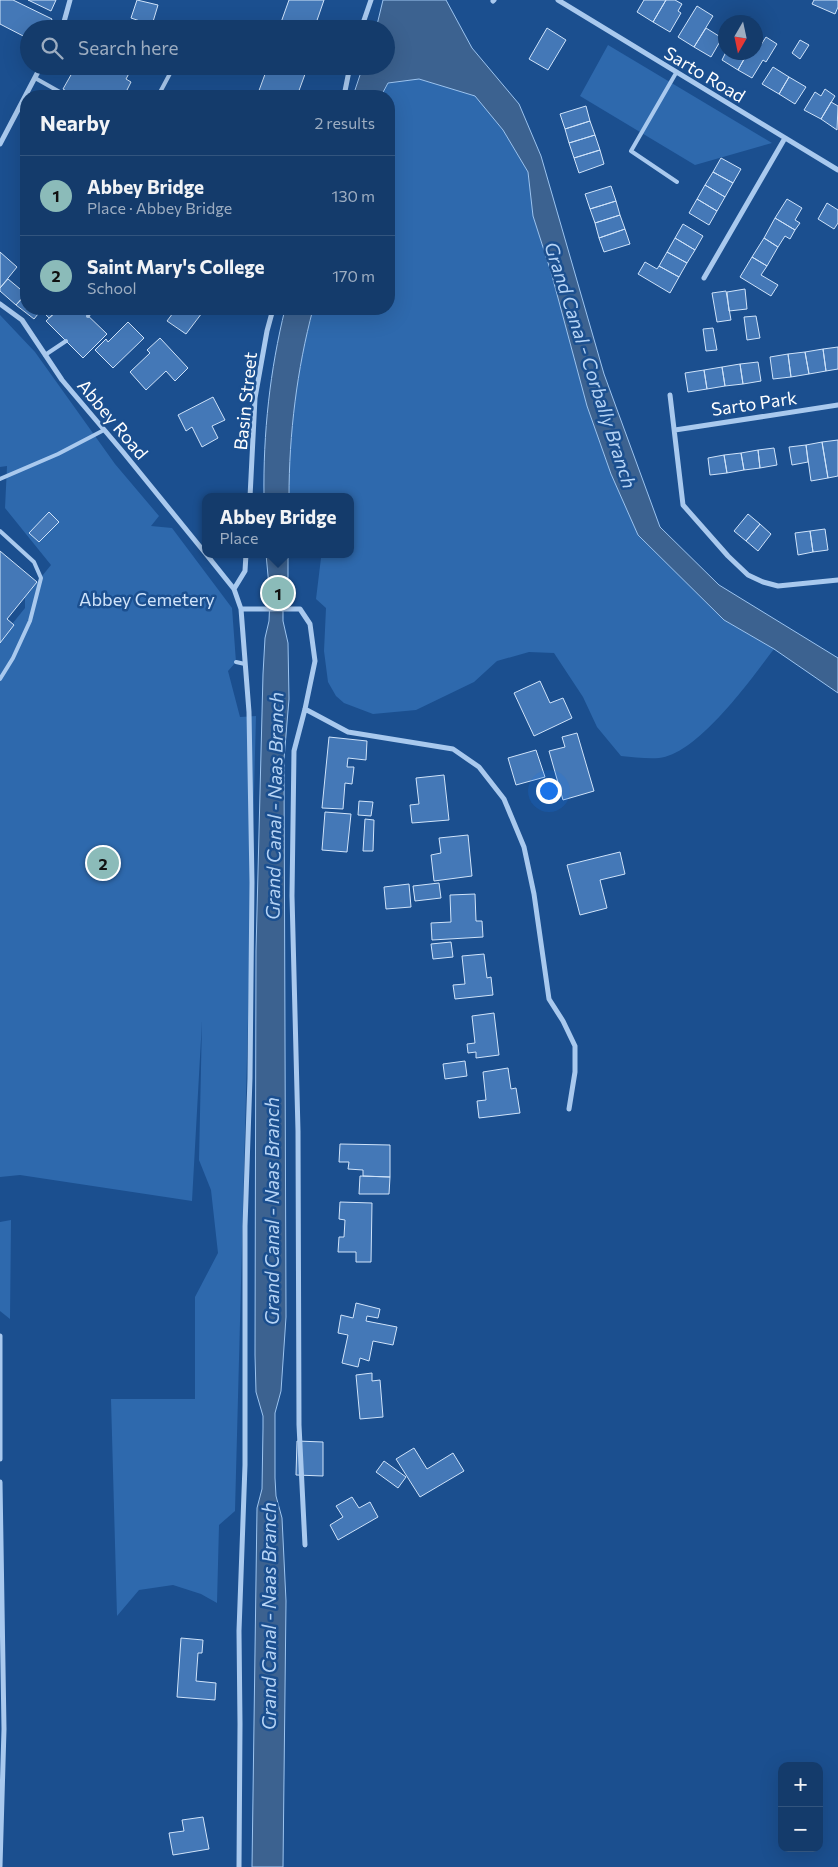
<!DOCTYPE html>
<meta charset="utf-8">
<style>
body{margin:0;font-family:Commissioner,sans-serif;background:#1d4271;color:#f1f3f6}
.controls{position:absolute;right:15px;bottom:15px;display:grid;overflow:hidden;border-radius:10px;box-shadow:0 5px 20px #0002}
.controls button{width:45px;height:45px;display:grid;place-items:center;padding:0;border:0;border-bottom:1px solid #33557e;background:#143b6b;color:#f1f3f6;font:25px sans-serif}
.compass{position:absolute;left:718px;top:15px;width:45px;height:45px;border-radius:50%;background:#143b6b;box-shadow:0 5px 20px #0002;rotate:189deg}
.you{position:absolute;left:548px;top:790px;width:18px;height:18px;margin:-12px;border:4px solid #fff;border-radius:50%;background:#1a73e8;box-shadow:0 0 0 8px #1a73e833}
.badge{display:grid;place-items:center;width:32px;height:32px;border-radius:50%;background:#8bbbb9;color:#111;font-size:16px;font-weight:700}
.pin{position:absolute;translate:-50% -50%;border:2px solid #fff;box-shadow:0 1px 5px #0006}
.popup{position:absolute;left:202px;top:493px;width:152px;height:65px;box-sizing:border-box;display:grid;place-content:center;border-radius:10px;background:#143b6b;filter:drop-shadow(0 1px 4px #0005);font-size:16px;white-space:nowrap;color:#9dadc1}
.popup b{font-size:19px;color:#f1f3f6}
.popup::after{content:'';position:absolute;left:50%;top:100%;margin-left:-10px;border:10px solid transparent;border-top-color:#143b6b}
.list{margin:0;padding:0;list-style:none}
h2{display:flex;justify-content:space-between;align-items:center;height:65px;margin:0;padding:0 20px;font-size:21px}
h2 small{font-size:16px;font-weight:400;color:#9dadc1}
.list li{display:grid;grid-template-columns:32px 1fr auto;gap:15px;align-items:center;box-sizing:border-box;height:80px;padding:0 20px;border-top:1px solid #33557e}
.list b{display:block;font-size:19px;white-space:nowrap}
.list p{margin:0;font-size:16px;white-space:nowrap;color:#9dadc1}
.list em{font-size:16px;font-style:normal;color:#9dadc1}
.icon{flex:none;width:28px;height:28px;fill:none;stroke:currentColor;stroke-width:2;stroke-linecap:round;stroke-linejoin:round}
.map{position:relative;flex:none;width:838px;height:1867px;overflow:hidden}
.search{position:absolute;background:#143b6b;box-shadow:0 5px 20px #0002;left:20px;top:20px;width:375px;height:55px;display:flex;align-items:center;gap:12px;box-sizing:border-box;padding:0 18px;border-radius:28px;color:#9dadc1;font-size:19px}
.panel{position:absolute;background:#143b6b;box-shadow:0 5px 20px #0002;left:20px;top:90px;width:375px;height:225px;border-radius:20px}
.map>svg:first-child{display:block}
.green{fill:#2e69ad}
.water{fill:#3c6290;stroke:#9cc4f0}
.building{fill:#4478b7;stroke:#cfe3fa}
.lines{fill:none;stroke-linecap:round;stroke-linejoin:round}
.service{stroke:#a9c9ee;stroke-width:4}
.minor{stroke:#a9c9ee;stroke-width:5}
.labels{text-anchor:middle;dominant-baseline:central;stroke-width:5;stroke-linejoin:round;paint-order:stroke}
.street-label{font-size:18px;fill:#fff;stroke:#1b4f8f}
.park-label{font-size:18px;fill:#cfe3fa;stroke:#1b4f8f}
.water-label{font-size:19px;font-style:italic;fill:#b5d3f5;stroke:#1b4f8f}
</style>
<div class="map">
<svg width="838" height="1867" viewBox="0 0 838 1867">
<rect width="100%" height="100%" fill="#1b4f8f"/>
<!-- green -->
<path class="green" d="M608 45 772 143 695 165 580 96Z
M419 79 475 96 503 130 528 172 533 216 550 269 587 406 611 474 724 620 774 649C750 680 699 753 659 758 647 759 633 757 621 756L597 727 583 697 554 653 529 652 497 661 474 682 416 710 373 714 344 703 336 696 328 682 324 651 326 608 316 599 321 558H288V554H350V497H289C289 434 297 369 313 309H389V96H381L388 83Z
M0 315 35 352 115 464 159 516 151 526 172 528 232 608 236 662 228 671 240 717 256 716 235 1511 219 1525 217 1603 201 1594 173 1585 139 1590 117 1616 111 1399H195V1297L218 1253 211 1190 199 1160 202 1021 192 1201 20 1175 0 1177V639L25 608V597L51 565 5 508 7 466 0 467Z
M11 1220 10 1319 0 1311V1222Z"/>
<!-- water -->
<path class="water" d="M383 0H446L472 48 519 104 541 156 604 374 660 527 719 585 838 658V693L774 649 724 620 638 535 611 474 587 406 551 272 533 216 528 172 503 130 475 96 419 79 388 83 381 96H353L363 66H386V29H376Z
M285 309H313C297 369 289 434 289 497H264C263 433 270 370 285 309Z
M266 554H288V577L283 598V621L288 643 289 699 284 759 286 1317 281 1391 275 1413V1478L276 1496 282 1518 286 1601 283 1867H252L257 1508 262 1489 263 1428V1416L256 1392 255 1355 256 951 263 674 265 638 269 621 270 597Z"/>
<!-- building -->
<path class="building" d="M0 0H13L52 19 48 29H29V39L0 24Z
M28 0H56L51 11Z
M137 0 158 5 152 25 131 18Z
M289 0H324L314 29 279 28Z
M644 0H666L653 22 637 12Z
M666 0H675L682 4 678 11 681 13 670 32 653 22Z
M814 0H838V7L835 14 812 4Z
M697 6 713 16 694 47 678 37Z
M547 28 566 40 548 70 529 59Z
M706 28 722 38 711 57 694 47Z
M766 37 777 44 766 62 763 60 752 78 738 70 748 52 755 54Z
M800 40 809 45 800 59 792 53Z
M726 52H748L738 70 722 60Z
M76 66H133L126 79 131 82 125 94 119 91 116 96H75L63 89Z
M268 66H308L297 96H257Z
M773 67 789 77 779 94 762 84Z
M789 77 806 87 795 104 779 94Z
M825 89 835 96 821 119 804 110 815 92 821 96Z
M831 102 838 106 837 130 821 119Z
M586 106 590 121 565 129 560 114Z
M590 121 595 135 569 143 565 129Z
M595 135 600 150 574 158 569 143Z
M600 150 604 164 579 173 574 158Z
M721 158 741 169 733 183 713 172Z
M713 172 733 183 725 197 705 185Z
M705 185 725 197 717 211 697 199Z
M611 186 616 201 590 209 585 194Z
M697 199 717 211 709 225 689 213Z
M787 199 802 208 795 220 800 223 795 230 775 218Z
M616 201 620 215 595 223 590 209Z
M827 203 838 210V223L834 229 818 219Z
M620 215 625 229 599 238 595 223Z
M775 218 795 230 790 239 785 236 778 247 764 238Z
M683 224 703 236 695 250 675 238Z
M625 229 630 244 604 252 599 238Z
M675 238 695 250 687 263 667 252Z
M764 238 778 247 767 266 752 257Z
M0 252 17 267 0 288Z
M667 252 687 263 679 277 659 266Z
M752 257 767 266 761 275 778 285 771 296 740 277Z
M645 262 657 269 659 266 679 277 670 293 638 274Z
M8 279 26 294 16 305 0 291V288Z
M745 289 747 309 729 311 727 292Z
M726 291 731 320 717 322 712 293Z
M26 294V309H42L34 319 16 305Z
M43 309H59L49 318 42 311Z
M59 309H81L107 334 83 358 46 321Z
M176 309H205L186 334 167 321Z
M756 316 760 338 747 340 744 317Z
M128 322 144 338 113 368 95 350 106 339 108 342Z
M713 328 717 350 706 351 703 329Z
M160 338 188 368 175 381 166 371 146 390 130 372 150 353 147 350Z
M838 347V369L826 371 823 349Z
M823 349 826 371 809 374 805 352Z
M805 352 809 374 791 377 788 354Z
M788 354 791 377 773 379 770 357Z
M758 362 761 381 743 384 740 364Z
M740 364 743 384 725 386 722 367Z
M722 367 725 386 707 389 704 370Z
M704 370 707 389 688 392 685 373Z
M213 397 225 420 212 426 218 438 202 447 192 427 186 431 178 415Z
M838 440V476L828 478 822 442Z
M822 442 828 478 811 481 806 445Z
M806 445 808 462 792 465 789 447Z
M774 448 777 465 760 468 758 450Z
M758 450 760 468 744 470 741 453Z
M741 453 744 470 727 473 724 455Z
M724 455 727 473 710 475 708 458Z
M49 512 59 522 39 542 29 533Z
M748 514 760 524 746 541 734 531Z
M760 524 771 534 758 551 746 541Z
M825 529 828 550 813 552 810 531Z
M810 531 813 552 798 555 795 533Z
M0 551 37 582 7 619 14 625 0 643Z
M540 681 550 703 563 698 572 718 534 736 514 693Z
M577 733 594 791 563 800 549 751 565 747 562 737Z
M329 737 367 741 366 760 348 758 347 767H354L352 784 345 783 343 809 322 808Z
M536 750 545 777 516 785 508 758Z
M444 775 449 820 412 823 410 805 419 804 416 778Z
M359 801 373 802 371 816 358 815Z
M325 812 351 814 347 852 322 850Z
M365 819 374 820 373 851H363Z
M468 835 472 876 434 881 431 855 441 853 439 838Z
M620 852 625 874 600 880 607 908 580 915 567 865Z
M439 883 441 898 415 901 413 886Z
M409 884 411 907 386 909 384 887Z
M475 894 476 921H482L483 937 432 940 431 923 451 922 450 895Z
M451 942 453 957 433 959 431 944Z
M484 954 487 978 491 977 493 995 455 999 453 985 465 984 462 956Z
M494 1013 499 1055 476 1058V1052L468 1053 467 1044 475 1043 472 1016Z
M465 1061 467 1076 445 1079 443 1064Z
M508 1068 511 1089 516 1088 520 1113 479 1118 477 1101 486 1100 483 1072Z
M340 1144 390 1145V1177L363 1176V1170L348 1169 349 1162H339Z
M360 1176 390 1177 389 1194H359Z
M340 1202 372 1203 371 1262H356V1252H338L339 1237H344L345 1220 339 1219Z
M356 1303 380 1309 378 1318 367 1316 366 1321 397 1327 393 1345 373 1341 369 1361 360 1358 358 1367 342 1363 348 1335 338 1333 341 1315 353 1318Z
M372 1373V1381L380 1380 383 1417 360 1419 356 1375Z
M297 1441 323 1442V1476L296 1475Z
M414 1448 427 1469 453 1453 464 1471 420 1497 396 1459Z
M384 1461 406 1477 398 1488 376 1472Z
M352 1497 359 1508 370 1502 378 1517 338 1540 330 1525 343 1517 336 1506Z
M181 1638 203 1640 202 1653H198L196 1681 216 1683 215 1700 177 1697Z
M203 1817 209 1849 173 1855 169 1833 184 1831 182 1820Z"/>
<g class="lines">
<!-- service -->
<path class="service" d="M676 73 631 151 677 182
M35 78 67 96
M158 96 174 66
M88 316 91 309
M45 355 66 341
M0 479 58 454 104 430
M0 531 34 562 41 578 30 621 13 658 0 679
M236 662 245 664"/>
<!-- minor -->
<path class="minor" d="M558 0 838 170
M493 1 494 0
M62 29 70 0
M361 29 371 0
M344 96 350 66
M0 144 41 66
M704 278 785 138
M0 304 22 320 62 380 123 452 206 554
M670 395 683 505 728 556 748 575 763 582 778 586 838 580
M675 430 838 405
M250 497 255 398 267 331 273 309
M206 554 234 589 241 609 249 712 252 882 250 1078 245 1226V1465L239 1631 240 1724 239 1867
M234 589 245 571 246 554
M241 609H300L310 624 315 661 305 709 294 751 292 896 298 1131 299 1425 305 1545
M305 709 348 732 453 749 479 767 504 799 524 847 534 894 549 999 563 1021 575 1046V1072L569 1109
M0 1336V1459
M0 1482 4 1729 0 1866"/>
</g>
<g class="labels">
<!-- street labels -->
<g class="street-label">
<text transform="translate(705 74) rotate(31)">Sarto Road</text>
<text transform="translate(245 401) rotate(-84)">Basin Street</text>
<text transform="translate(754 403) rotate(-8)">Sarto Park</text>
<text transform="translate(113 419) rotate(50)">Abbey Road</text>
</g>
<!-- park labels -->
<g class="park-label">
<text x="147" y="599">Abbey Cemetery</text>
</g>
<!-- water labels -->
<g class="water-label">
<text transform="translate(591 365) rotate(72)">Grand Canal - Corbally Branch</text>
<text transform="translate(274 806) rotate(-89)">Grand Canal - Naas Branch</text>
<text transform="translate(271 1211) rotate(-90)">Grand Canal - Naas Branch</text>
<text transform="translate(268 1616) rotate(-90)">Grand Canal - Naas Branch</text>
</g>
</g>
</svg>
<div class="controls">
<button>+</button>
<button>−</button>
</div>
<svg class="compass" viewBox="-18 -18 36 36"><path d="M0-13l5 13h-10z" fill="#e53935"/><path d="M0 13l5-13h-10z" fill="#9dadc1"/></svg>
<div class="you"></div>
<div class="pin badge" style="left:278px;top:593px">1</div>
<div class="popup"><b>Abbey Bridge</b>Place</div>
<div class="pin badge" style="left:103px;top:863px">2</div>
<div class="search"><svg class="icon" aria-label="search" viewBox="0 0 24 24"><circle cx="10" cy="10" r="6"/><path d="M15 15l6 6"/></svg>Search here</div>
<section class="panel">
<h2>Nearby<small>2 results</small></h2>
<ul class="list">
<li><span class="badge">1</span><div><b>Abbey Bridge</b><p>Place · Abbey Bridge</p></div><em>130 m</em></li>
<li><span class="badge">2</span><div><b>Saint Mary's College</b><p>School</p></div><em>170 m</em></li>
</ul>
</section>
</div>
